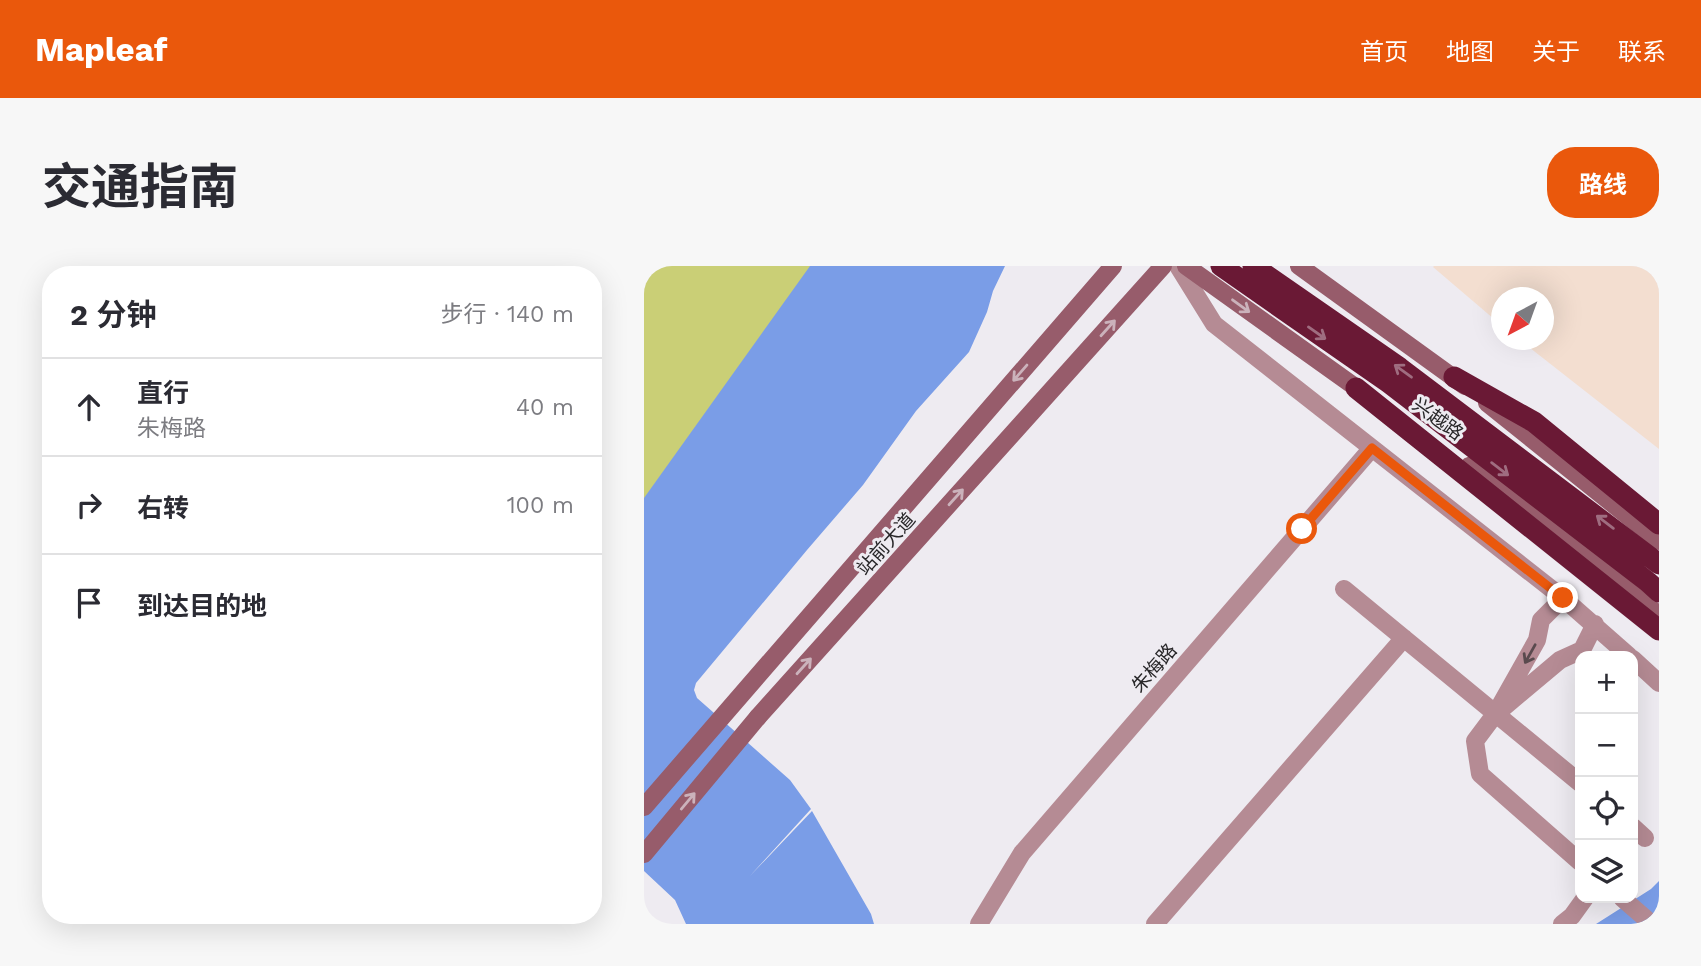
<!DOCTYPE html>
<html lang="zh">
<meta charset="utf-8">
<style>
body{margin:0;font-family:"Work Sans","Noto Sans SC",sans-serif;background:#f7f7f7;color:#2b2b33}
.controls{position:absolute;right:21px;bottom:21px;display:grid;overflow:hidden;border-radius:14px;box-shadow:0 7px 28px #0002}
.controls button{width:63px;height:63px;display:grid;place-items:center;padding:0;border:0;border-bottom:2px solid #e1e1e2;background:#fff;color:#2b2b33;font:35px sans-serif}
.compass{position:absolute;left:847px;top:21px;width:63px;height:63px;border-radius:50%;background:#fff;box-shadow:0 7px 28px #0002;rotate:221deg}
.stop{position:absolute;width:21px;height:21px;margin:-16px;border:5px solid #ea580c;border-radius:50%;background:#fff}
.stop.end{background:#ea580c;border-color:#fff;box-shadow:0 2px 7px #0008}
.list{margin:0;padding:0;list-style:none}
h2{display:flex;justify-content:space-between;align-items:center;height:91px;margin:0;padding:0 28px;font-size:30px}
h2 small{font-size:23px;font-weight:400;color:#7c7c81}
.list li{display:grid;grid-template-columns:46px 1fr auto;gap:21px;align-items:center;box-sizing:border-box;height:98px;padding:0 28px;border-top:2px solid #e1e1e2}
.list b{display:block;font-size:26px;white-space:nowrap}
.list p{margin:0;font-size:23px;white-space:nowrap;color:#7c7c81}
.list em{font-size:23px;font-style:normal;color:#7c7c81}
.icon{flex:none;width:38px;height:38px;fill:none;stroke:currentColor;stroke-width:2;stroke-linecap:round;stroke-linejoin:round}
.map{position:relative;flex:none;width:1015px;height:658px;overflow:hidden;border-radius:28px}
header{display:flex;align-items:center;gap:42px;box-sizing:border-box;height:98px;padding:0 35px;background:#ea580c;color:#fff}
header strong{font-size:33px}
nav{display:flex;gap:38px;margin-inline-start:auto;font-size:24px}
.intro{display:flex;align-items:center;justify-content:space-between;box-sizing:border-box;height:168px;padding:0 42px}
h1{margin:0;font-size:49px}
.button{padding:18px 32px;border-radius:28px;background:#ea580c;color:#fff;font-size:24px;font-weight:700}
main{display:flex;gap:42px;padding:0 42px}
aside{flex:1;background:#fff;border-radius:28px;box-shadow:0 7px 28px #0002}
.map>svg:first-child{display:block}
.education{fill:#f3ded0}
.green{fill:#cacf76}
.water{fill:#7a9de7}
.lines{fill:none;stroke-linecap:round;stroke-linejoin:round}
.street{stroke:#b58b94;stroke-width:18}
.secondary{stroke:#975c6b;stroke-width:18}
.highway{stroke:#6a1935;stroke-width:21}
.secondary-bridge{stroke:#975c6b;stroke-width:18}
.oneway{stroke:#cbb2bb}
.oneway2{stroke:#9f6d80}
.oneway3{stroke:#594a4e}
.route{stroke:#ea580c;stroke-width:9}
.labels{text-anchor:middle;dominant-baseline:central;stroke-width:6;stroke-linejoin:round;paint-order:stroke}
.street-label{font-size:19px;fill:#282729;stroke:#eeebf1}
</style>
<header>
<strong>Mapleaf</strong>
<nav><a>首页</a><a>地图</a><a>关于</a><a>联系</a></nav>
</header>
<div class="intro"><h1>交通指南</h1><a class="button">路线</a></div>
<main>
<aside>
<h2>2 分钟<small>步行 · 140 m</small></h2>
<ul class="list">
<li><svg class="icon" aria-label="ahead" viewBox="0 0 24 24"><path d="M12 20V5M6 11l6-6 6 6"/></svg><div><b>直行</b><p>朱梅路</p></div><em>40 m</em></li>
<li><svg class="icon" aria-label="right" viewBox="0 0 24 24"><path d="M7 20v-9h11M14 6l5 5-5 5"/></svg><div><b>右转</b></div><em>100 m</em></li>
<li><svg class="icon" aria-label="arrive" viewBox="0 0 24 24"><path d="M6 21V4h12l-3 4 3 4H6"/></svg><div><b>到达目的地</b></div></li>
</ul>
</aside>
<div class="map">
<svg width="1015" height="658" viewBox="0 0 1015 658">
<rect width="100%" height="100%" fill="#eeebf1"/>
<!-- education -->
<path class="education" d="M790 0H1015V183L876 74H900V32H858L857 59 789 1Z"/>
<!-- green -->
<path class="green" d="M0 0H167L0 233Z"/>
<!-- water -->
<path class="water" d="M166 0H361L349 25 343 46 325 86 272 145 219 219 163 284 52 417 50 424 53 432 146 514 167 543 105 611 168 545 227 648 230 658H42L31 634 0 605V232Z
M1015 615V658H952L1007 623Z"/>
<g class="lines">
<!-- street -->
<path class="street" d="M534 0 570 58 919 332 985 390
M700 323 936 517
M919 332 897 354 893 374 852 447 831 475 836 508 936 596
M989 393 1015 417
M860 441 916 394 938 384 951 358
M989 561 1001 572
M978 632 1008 658
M335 658 378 587 728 182
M511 658 760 372
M918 658 928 650 941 632"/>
<!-- secondary -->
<path class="secondary" d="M542 0 721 128
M655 0 821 120
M843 137 1015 275
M825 200 879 240 1015 349
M114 451 519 0
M0 541 469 0"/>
<!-- highway -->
<path class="highway" d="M577 0 745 117 1004 316 1015 326
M609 0 756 102 1015 298
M810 111 890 156 1015 258
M712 122 1015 364"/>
<!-- secondary-bridge -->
<path class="secondary-bridge" d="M0 588 114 451"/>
</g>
<!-- one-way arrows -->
<defs><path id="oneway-shaft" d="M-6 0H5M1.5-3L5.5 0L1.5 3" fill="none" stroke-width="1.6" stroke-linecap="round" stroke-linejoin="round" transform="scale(1.75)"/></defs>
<g class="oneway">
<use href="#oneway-shaft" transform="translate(597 40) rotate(36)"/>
<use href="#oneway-shaft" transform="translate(464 62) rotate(-48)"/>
<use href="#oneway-shaft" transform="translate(376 107) rotate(131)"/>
<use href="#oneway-shaft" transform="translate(312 231) rotate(-48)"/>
<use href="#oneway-shaft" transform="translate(160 400) rotate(-48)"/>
<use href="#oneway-shaft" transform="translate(44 535) rotate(-50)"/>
</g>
<g class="oneway2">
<use href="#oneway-shaft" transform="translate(673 67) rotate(35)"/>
<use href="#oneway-shaft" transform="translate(759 105) rotate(-144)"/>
<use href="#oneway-shaft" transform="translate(856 203) rotate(37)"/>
<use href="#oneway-shaft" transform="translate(961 256) rotate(-143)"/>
</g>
<use class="oneway3" href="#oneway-shaft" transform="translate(886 388) rotate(119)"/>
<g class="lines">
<!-- route -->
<path class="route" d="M658 263 728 182 919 332"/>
</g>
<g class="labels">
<!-- street labels -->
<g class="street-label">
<text transform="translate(794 153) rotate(36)">兴越路</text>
<text transform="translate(242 278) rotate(-48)">站前大道</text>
<text transform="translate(510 402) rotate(-49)">朱梅路</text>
</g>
</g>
</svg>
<div class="controls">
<button>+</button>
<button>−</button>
<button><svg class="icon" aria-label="locate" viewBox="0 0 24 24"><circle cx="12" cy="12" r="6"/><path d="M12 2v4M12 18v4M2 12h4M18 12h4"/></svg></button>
<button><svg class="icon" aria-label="layers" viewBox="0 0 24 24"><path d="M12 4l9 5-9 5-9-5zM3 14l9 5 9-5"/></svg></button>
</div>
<svg class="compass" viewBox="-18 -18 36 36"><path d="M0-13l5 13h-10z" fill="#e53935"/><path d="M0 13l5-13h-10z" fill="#7c7c81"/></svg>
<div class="stop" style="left:658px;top:263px"></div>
<div class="stop end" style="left:919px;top:332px"></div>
</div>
</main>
